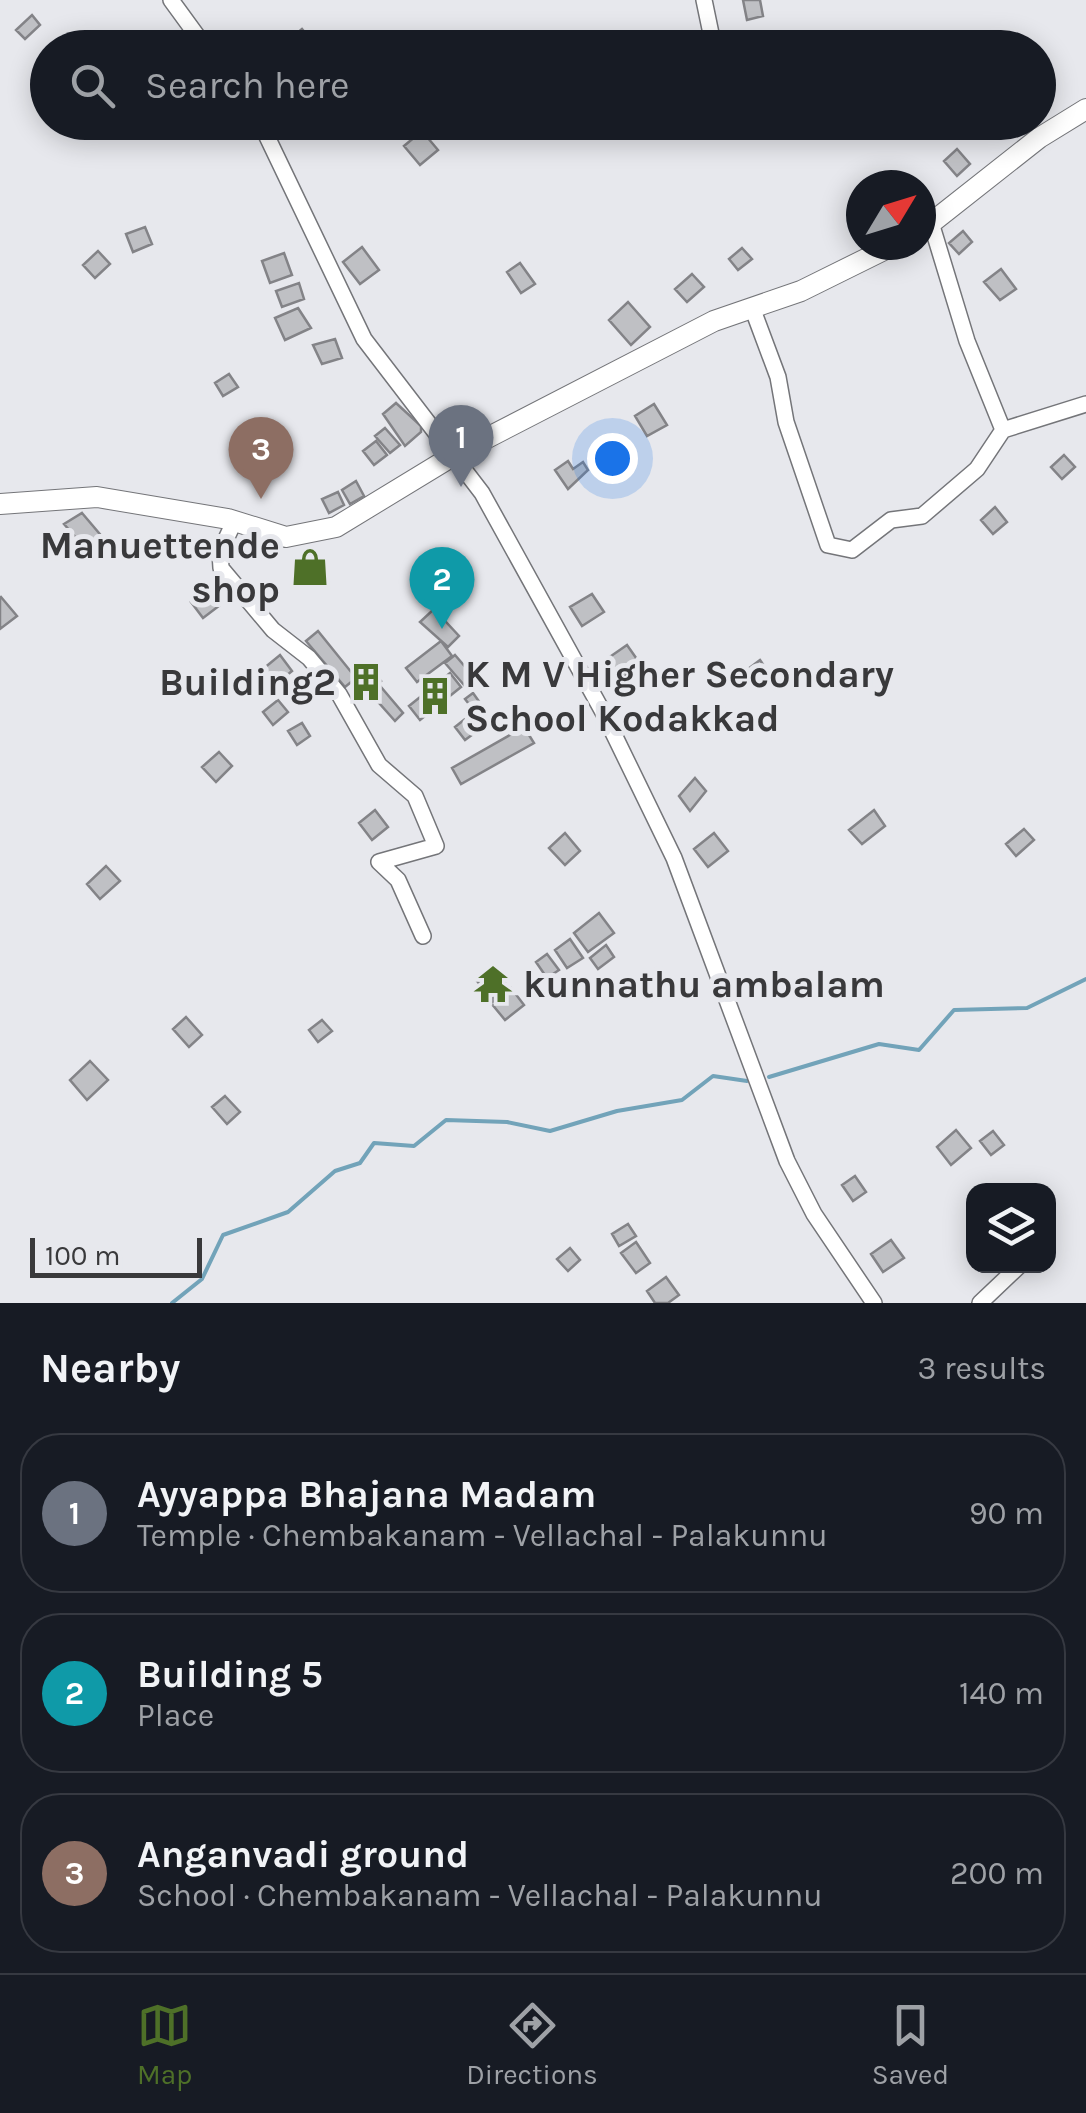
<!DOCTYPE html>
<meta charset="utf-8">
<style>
body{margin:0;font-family:Karla,sans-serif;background:#20242c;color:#f1f3f6}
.controls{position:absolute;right:30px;bottom:30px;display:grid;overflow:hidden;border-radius:20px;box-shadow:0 5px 25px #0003}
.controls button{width:90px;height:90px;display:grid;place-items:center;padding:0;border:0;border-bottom:2px solid #363941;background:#171b24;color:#f1f3f6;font:50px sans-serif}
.compass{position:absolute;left:846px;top:170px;width:90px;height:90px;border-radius:50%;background:#171b24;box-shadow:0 5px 25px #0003;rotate:52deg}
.scale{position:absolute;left:30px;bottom:25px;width:172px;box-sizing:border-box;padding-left:10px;border:5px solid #39393b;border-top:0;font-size:28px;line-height:35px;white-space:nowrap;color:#39393b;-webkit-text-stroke:8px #e7e8ed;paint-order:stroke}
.you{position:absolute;left:612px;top:458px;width:35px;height:35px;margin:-25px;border:8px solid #fff;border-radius:50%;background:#1a73e8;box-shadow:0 0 0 15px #1a73e833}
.badge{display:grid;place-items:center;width:65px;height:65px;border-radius:50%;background:#4e7028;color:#fff;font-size:32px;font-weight:700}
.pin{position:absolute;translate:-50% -82px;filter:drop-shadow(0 2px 5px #0008)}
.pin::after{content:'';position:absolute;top:52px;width:35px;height:30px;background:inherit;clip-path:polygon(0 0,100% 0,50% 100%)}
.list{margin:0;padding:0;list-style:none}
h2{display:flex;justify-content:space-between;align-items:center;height:130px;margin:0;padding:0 40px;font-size:42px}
h2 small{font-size:32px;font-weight:400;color:#9ea1a6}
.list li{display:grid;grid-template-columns:65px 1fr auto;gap:30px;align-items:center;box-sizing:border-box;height:160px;margin:0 20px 20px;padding:0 20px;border:2px solid #363941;border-radius:40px}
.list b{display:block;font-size:38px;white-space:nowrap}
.list p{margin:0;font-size:32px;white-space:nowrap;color:#9ea1a6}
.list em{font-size:32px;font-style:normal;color:#9ea1a6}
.icon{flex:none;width:55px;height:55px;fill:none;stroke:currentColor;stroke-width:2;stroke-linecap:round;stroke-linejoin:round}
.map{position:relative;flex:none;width:1086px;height:1303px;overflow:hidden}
.search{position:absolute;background:#171b24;box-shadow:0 5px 25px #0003;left:30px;right:30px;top:30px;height:110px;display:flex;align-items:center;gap:25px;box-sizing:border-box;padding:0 35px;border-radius:55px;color:#9ea1a6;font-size:38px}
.sheet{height:670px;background:#171b24}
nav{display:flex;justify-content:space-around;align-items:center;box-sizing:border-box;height:140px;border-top:2px solid #363941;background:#171b24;font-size:28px;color:#9ea1a6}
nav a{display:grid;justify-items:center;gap:5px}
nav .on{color:#4e7028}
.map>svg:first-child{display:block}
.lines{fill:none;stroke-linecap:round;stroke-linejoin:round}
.stream{stroke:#72a3b9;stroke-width:4}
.building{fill:#bfc0c4;stroke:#838387;stroke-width:2.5}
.minor-casing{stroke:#747579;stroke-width:18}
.major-casing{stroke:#747579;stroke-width:22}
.minor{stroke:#fff;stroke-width:15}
.major{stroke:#fff;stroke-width:20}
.labels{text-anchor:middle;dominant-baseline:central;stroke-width:10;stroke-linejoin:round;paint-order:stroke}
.poi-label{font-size:38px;font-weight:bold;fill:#39393b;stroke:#e7e8ed;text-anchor:end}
</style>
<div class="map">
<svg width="1086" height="1303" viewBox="0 0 1086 1303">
<rect width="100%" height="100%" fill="#e7e8ed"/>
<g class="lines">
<!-- stream -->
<path class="stream" d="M769 1077 879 1044 919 1050 954 1010 1027 1008 1086 979
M172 1303 202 1279 223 1235 288 1212 335 1171 360 1163 374 1143 414 1146 446 1120 507 1122 550 1131 617 1111 682 1100 713 1076 747 1081"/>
</g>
<!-- building -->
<path class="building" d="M743 0H760L763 16 747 20Z
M32 15 40 25 25 39 16 30Z
M302 29 314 43 309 48H290L286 42Z
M422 131 438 150 420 165 404 146Z
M957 149 970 164 957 176 944 161Z
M145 227 152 244 133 252 126 234Z
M963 231 972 242 959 254 949 243Z
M362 247 379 270 360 284 343 262Z
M742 248 752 259 738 270 729 259Z
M98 251 110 264 95 278 83 265Z
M284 253 292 275 270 283 262 261Z
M520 263 535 284 521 293 507 272Z
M1001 269 1016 289 1000 300 984 282Z
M692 274 704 287 687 302 675 289Z
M299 283 304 299 282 307 276 291Z
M628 302 650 327 631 345 609 320Z
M298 308 311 328 285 340 275 318Z
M335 339 342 358 322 364 313 345Z
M229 374 238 387 223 396 215 383Z
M396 403 421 426V432L405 446 383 414Z
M654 404 667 425 647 436 635 416Z
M385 428 400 445 390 453 375 436Z
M376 441 387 455 374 465 363 451Z
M1064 455 1075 467 1062 479 1051 467Z
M568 461 573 469 583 462 588 470 568 489 555 470Z
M356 481 364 496 350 504 342 490Z
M338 492 344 505 329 513 322 499Z
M995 507 1007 522 993 534 981 520Z
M82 513 104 539 90 554 64 524Z
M313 553 324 565 306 581 295 569Z
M217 584 228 599 203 618 191 602Z
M592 594 604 612 582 626 570 607Z
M1 597 17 616 0 629V598Z
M434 609 459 636 448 647 420 622Z
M318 631 356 678 345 687 306 641Z
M441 641 452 656 417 682 406 668Z
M627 645 641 665 615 683 601 663Z
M280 655 292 671 275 685 263 669Z
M455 655 473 676 464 685 445 663Z
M760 660 772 677 756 688 744 672Z
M371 668 381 681 361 696 352 682Z
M450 673 461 687 420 720 409 706Z
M381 687 403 713 395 721 372 695Z
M473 693 490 717 483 722 465 699Z
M278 700 288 712 273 725 263 712Z
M470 715 480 729 465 740 455 727Z
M302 723 310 736 297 745 288 731Z
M524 727 534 743 461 784 452 768Z
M219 752 232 766 216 782 202 767Z
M695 778 706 791 690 811 679 796Z
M375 810 388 827 372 840 359 823Z
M874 810 885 826 862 844 849 830Z
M1024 829 1034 840 1016 856 1006 844Z
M565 833 580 851 565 865 549 848Z
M714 833 728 851 708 867 694 849Z
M106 866 120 881 100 899 87 884Z
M599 913 614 933 588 952 574 933Z
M570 939 583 958 567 968 555 950Z
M606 945 614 957 598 969 590 958Z
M547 954 559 970 547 978 536 962Z
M494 969 508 987 492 999 477 981Z
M511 988 524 1005 505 1020 491 1003Z
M186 1017 202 1035 189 1047 173 1029Z
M322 1020 332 1031 318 1042 309 1030Z
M90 1061 108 1080 87 1100 70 1080Z
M225 1096 240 1112 227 1124 212 1107Z
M956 1130 971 1148 951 1165 937 1147Z
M993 1131 1004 1145 991 1155 980 1141Z
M855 1176 866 1192 853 1201 842 1185Z
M628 1224 636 1236 619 1246 612 1234Z
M891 1240 904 1258 883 1272 871 1254Z
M636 1242 650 1263 636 1273 621 1253Z
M570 1248 580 1260 568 1271 557 1259Z
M666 1277 679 1295 668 1303H655L647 1291Z"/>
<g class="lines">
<!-- minor casing -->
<g class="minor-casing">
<path id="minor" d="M171 0 206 48
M704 0 714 48
M260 122 364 339 482 493 604 714 674 858 787 1161 814 1214 874 1303
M932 226 967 341 1003 430
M753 310 778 377 786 422 828 545 852 550 891 520 922 516 977 469 1003 430 1086 404
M234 522 220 552 221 568 273 630 309 658 339 694 379 765 415 796 436 846 379 862 398 880 423 936
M980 1303 1019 1266"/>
</g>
<!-- major casing -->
<g class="major-casing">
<path id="major" d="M921 231 1039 138 1086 109
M0 504 97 497 228 519 286 537 336 527 456 454 714 321 801 291 894 245"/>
</g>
<!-- minor -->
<use href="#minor" class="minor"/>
<!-- major -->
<use href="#major" class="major"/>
</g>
<!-- icons -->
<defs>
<g id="shop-bare" transform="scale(3)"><path d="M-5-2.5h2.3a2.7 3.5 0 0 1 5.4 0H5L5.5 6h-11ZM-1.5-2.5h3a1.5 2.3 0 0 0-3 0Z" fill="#4e7028" stroke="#e7e8ed" stroke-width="2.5" paint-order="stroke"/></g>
<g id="building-bare" transform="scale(3)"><path d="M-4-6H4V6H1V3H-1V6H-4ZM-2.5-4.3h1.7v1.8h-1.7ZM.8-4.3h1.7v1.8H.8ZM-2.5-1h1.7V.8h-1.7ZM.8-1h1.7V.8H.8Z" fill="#4e7028" stroke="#e7e8ed" stroke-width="2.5" paint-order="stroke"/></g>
<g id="temple-bare" transform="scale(3)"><path d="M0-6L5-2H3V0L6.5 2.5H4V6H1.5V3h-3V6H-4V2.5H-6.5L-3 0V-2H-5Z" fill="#4e7028" stroke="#e7e8ed" stroke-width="2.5" paint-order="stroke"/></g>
</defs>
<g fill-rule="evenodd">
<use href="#shop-bare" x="310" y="567"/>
<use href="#building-bare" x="366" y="682"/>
<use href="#building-bare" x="435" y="696"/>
<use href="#temple-bare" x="493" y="984"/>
</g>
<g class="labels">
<!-- poi labels -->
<g class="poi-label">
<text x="280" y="545">Manuettende<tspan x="280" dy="44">shop</tspan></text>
<text x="465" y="674" text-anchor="start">K M V Higher Secondary<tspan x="465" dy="44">School Kodakkad</tspan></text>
<text x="336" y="682">Building2</text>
<text x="523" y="984" text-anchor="start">kunnathu ambalam</text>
</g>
</g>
</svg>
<div class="controls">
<button><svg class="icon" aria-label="layers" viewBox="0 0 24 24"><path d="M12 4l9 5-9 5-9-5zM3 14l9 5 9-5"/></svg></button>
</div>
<svg class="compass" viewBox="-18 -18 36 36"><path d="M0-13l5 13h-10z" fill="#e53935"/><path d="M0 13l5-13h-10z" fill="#9ea1a6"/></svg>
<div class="scale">100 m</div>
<div class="you"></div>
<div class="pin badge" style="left:461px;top:487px;background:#6b7280">1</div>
<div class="pin badge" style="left:442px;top:629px;background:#0f9aa8">2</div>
<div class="pin badge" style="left:261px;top:499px;background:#8d6e63">3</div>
<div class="search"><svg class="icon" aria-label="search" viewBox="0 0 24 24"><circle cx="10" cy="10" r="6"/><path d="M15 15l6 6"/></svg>Search here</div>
</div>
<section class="sheet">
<h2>Nearby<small>3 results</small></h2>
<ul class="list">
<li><span class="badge" style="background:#6b7280">1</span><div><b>Ayyappa Bhajana Madam</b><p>Temple · Chembakanam - Vellachal - Palakunnu</p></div><em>90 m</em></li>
<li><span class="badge" style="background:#0f9aa8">2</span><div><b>Building 5</b><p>Place</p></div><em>140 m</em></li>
<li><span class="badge" style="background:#8d6e63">3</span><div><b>Anganvadi ground</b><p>School · Chembakanam - Vellachal - Palakunnu</p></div><em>200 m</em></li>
</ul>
</section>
<nav>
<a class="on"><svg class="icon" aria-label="map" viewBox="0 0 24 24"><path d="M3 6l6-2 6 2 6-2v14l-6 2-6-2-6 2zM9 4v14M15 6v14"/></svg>Map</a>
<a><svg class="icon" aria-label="directions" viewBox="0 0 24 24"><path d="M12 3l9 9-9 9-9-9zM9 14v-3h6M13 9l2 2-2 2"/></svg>Directions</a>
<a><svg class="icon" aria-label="saved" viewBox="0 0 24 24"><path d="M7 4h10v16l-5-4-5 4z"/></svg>Saved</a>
</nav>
